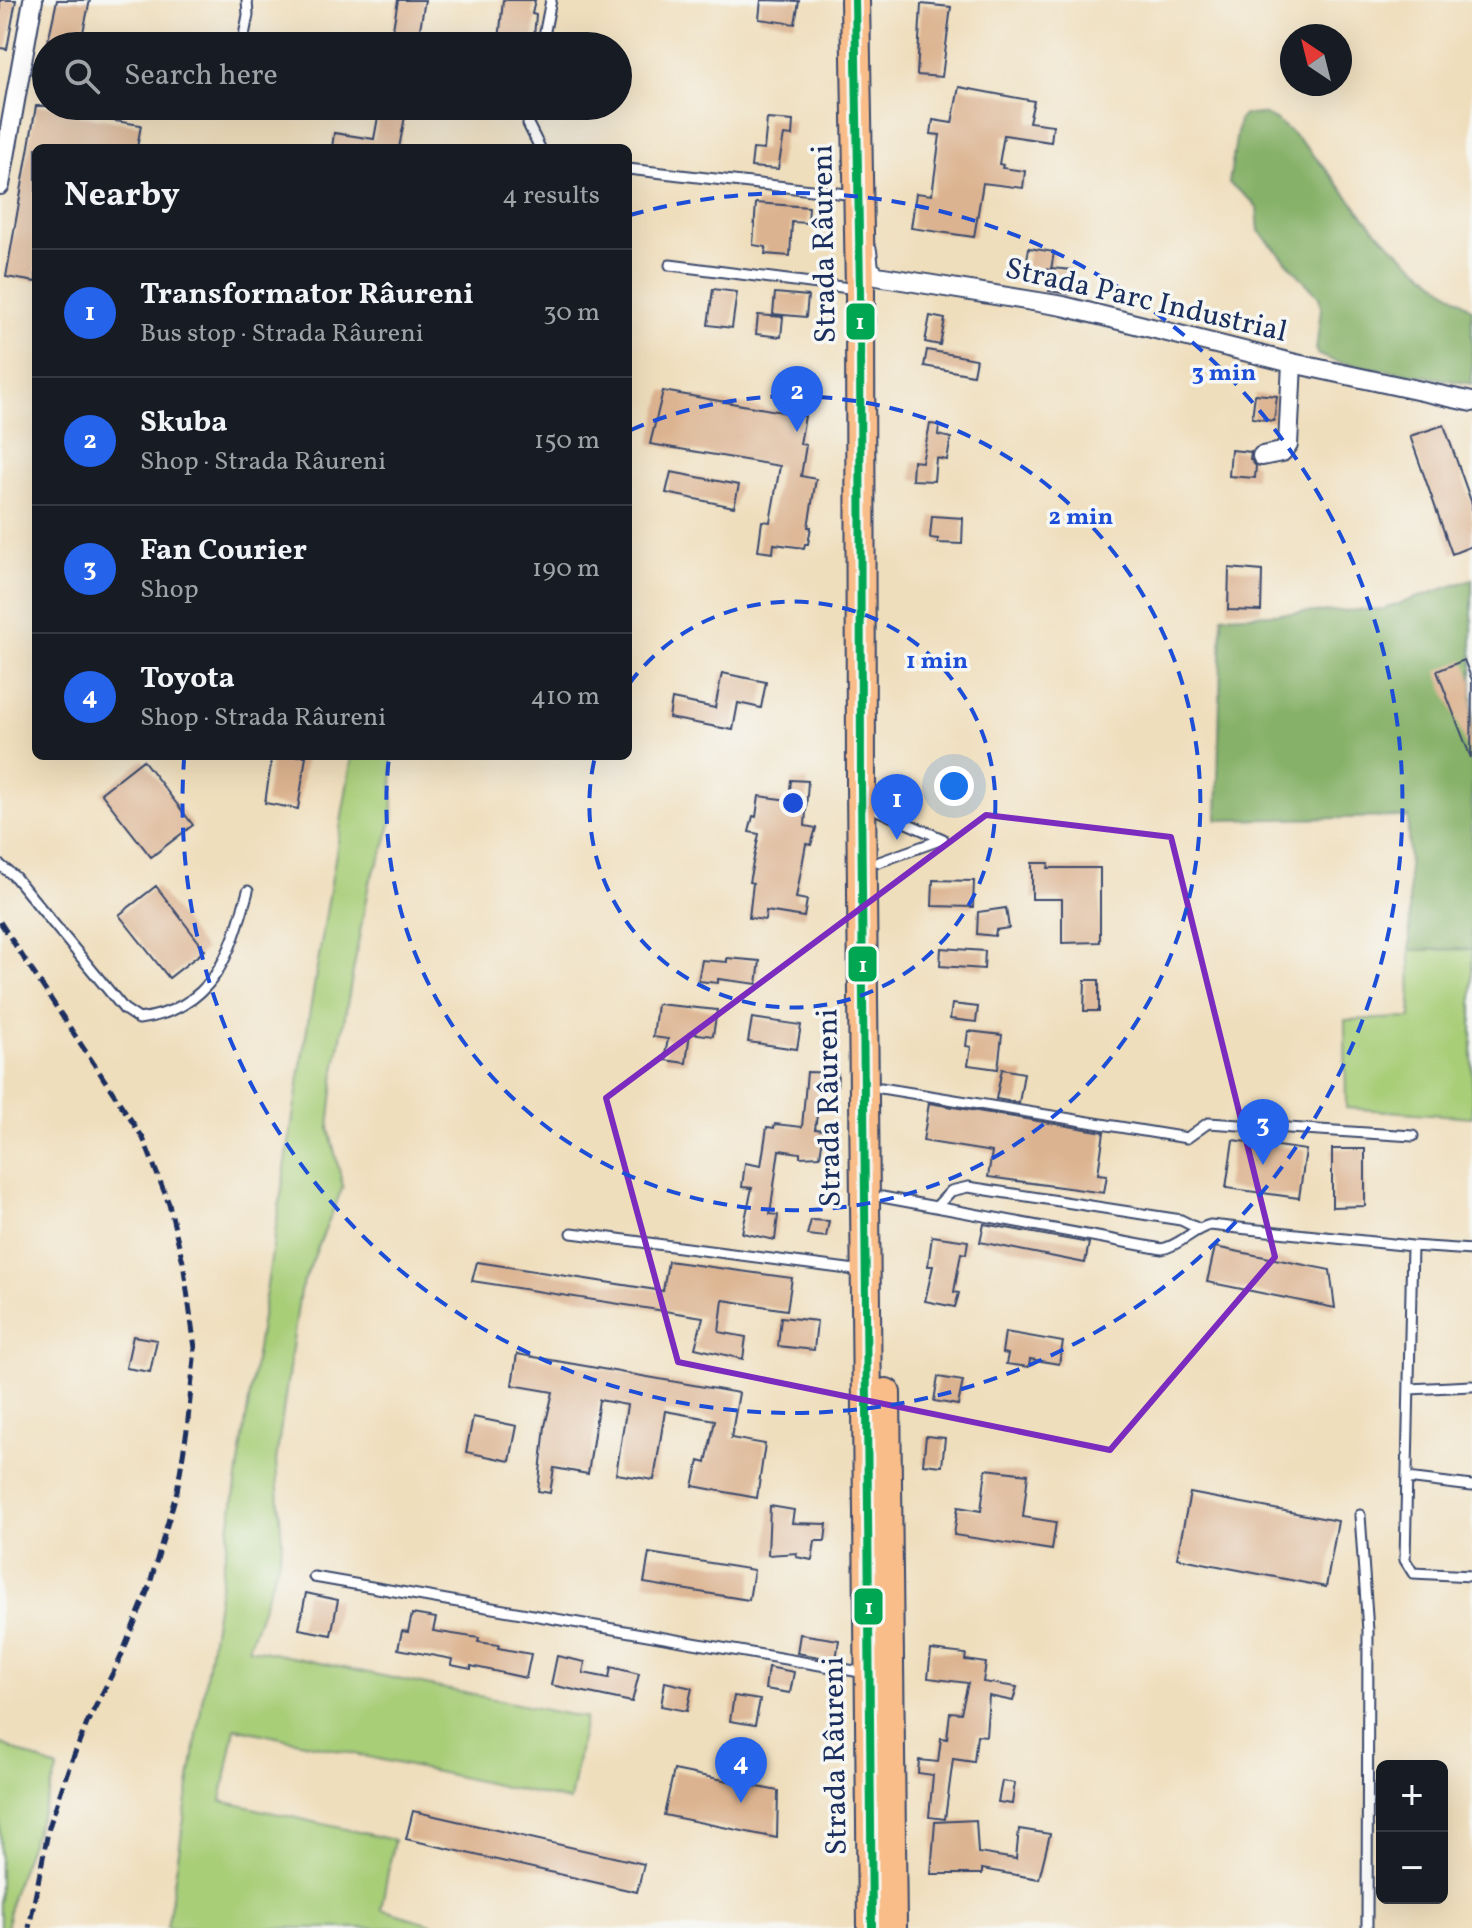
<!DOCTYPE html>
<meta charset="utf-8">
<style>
body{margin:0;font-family:Vollkorn,serif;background:#242831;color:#f1f3f6}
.controls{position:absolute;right:24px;bottom:24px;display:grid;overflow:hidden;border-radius:12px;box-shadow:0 8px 32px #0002}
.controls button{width:72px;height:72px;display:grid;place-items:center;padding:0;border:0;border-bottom:2px solid #363941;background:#171b24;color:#f1f3f6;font:40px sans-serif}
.compass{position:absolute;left:1280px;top:24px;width:72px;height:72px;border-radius:50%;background:#171b24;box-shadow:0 8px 32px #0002;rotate:325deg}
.you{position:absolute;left:954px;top:786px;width:28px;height:28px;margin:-20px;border:6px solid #fff;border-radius:50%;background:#1a73e8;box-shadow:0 0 0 12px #1a73e833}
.badge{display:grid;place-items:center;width:52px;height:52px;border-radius:50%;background:#2563eb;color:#fff;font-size:26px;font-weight:700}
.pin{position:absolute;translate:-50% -66px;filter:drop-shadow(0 2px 4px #0008)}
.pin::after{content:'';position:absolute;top:42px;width:28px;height:24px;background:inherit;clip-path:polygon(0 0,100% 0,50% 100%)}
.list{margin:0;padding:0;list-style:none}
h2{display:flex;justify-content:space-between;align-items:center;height:104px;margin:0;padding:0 32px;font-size:34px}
h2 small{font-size:26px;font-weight:400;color:#9ea1a6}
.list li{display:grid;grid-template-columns:52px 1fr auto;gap:24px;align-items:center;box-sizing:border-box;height:128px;padding:0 32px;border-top:2px solid #363941}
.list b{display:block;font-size:30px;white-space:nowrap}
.list p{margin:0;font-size:26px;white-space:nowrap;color:#9ea1a6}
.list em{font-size:26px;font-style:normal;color:#9ea1a6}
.icon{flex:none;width:44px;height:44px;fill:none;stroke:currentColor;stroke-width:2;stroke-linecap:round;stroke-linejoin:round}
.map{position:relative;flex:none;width:1472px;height:1928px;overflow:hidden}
.search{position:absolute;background:#171b24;box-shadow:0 8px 32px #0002;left:32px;top:32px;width:600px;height:88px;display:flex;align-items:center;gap:20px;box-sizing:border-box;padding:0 28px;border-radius:44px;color:#9ea1a6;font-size:30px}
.panel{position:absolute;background:#171b24;box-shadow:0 8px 32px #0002;left:32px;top:144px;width:600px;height:616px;border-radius:12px}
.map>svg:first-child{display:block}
.green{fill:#a8ce78;stroke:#627e6b;stroke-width:2}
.forest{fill:#86b168;stroke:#507063;stroke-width:2}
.building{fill:#dcb390}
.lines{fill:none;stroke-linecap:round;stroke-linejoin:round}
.lane-casing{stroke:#3b496c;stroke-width:13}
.street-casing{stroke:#3b496c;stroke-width:22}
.primary-casing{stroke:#3b496c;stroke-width:32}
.lane{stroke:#fff;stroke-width:9}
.street{stroke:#fff;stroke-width:18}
.primary{stroke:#f8bd88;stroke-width:28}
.rail{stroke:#1b2f5e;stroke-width:5;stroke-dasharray:12 6;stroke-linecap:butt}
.bus-1-casing{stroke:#f6f6f2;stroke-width:14}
.bus-1{stroke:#00a651;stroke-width:8}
.marked{fill:none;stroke:#7b2cbf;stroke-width:6;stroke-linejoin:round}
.ring{fill:none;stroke:#1d4ed8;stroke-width:4;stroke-dasharray:14 10}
.labels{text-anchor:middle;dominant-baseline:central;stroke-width:7;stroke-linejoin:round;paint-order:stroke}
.street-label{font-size:30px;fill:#1b2f5e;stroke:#f6f6f2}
.centre{fill:#1d4ed8;stroke:#f6f6f2;stroke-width:4}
.ring-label{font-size:24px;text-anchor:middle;font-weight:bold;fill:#1d4ed8;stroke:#f6f6f2;stroke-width:7;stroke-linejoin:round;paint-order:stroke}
.line-badge{stroke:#f6f6f2;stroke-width:3}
.badge-label{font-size:22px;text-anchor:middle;font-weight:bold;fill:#fff}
</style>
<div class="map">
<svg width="1472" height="1928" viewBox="0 0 1472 1928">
<rect width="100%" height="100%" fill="#f6f6f2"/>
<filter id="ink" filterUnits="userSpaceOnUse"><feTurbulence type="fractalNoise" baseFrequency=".0125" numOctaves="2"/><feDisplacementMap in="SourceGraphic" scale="16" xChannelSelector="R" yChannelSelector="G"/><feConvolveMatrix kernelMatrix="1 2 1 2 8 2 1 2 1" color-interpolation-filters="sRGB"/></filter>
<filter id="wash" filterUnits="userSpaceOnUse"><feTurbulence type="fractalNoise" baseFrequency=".006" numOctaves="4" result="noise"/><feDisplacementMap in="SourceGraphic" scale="32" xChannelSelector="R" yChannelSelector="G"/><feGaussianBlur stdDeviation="1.8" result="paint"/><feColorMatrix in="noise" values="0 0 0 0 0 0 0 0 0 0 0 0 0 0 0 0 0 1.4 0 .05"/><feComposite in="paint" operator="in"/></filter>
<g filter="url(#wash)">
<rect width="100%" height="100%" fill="#efdebc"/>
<!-- green -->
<path class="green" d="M352 756H392L393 817 382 854 369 883 335 1071 329 1129 343 1186 300 1291 276 1461 282 1544 277 1567 248 1648 585 1718 570 1801 235 1728 221 1801 394 1840 381 1909 444 1928H167L303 1053Z
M1472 949V1117L1346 1108 1345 1020 1411 1018 1410 950Z
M0 1743 58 1769 12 1895 7 1928H0Z"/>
<!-- forest -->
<path class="forest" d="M1262 114C1299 125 1349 202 1377 231 1406 260 1439 284 1472 309V384L1337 362 1318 355 1316 351 1321 308 1319 297 1259 231 1257 208 1253 202 1229 183 1239 120 1244 115Z
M1472 579V949L1410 950 1408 817 1217 820 1222 616 1384 609Z"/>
<g id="blocks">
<!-- building -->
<path class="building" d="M0 0H16L7 49 0 48Z
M57 0H90L80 46H47Z
M398 0H425L417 46H390Z
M503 0H535L532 14 536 15 533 46 499 41Z
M761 0 799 1 795 24 759 19Z
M921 4 951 7 942 77 917 75Z
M959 87 1034 101 1029 122 1053 125 1051 142 1004 135 999 164 1003 165 1002 168 1025 171 1023 188 983 183 974 237 911 228 916 193 932 195 940 135 931 134 933 120 952 123Z
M36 106H72L70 114 141 125 137 148H36V282L6 277Z
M380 106H407L399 148H332L334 133 374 139Z
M767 119 793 121 792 136 784 135 778 169 751 167 753 149 764 150Z
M756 203 809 207 808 223 792 222 790 256 765 254 766 247 753 245Z
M1029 248 1054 252 1051 270 1026 266Z
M1051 268 1072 270 1070 294 1049 291Z
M713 289 737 292 732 328 708 325Z
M775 293 808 296 806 317 773 314Z
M758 315 783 317 781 337 756 334Z
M930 316 945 319 940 345 925 342Z
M927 350 976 359 973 375 924 366Z
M663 391 805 416 800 444 806 445 801 476 816 479 808 527H811L808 544H805L804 548 774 544 773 553 758 551 762 521 770 522 780 466 650 444Z
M1255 394 1277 396 1274 421 1252 418Z
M930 424 939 425 938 435 951 438 947 460 936 458 934 481 912 480 913 461 922 462Z
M1444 425 1472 504V546L1452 554 1410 436Z
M1231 450 1251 452 1250 459 1256 466 1255 478 1229 476Z
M671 472 739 485 734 507 666 493Z
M932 516 963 518 962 544 938 543V539L930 538Z
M1229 568 1262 571 1261 611 1228 610Z
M1464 660 1472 680 1471 758 1437 671Z
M722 673 766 682 761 708 738 703 733 730 669 718 672 699 715 708Z
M272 756H306L298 809 265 803Z
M143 760 193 825 151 857 101 793Z
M791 780 808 781 805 826 816 828 811 845 806 844 796 898 807 900 804 917 766 911 765 920 749 918 753 883 749 882 759 834 749 832 753 816 756 817 759 796 789 800Z
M1032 863H1049L1048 868H1100V942L1062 943V899H1032Z
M933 880 974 881 973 907 932 906Z
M156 886 205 950 169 978 119 915Z
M1006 908 1009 928 996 930 995 936 977 934 978 912Z
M941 948 985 951 984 969 940 966Z
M727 958 760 961 757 984 718 979V983L698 981 702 960 727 962Z
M1085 980H1099V1011H1084Z
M657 1004 717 1010 713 1036 690 1033 686 1063 664 1060 668 1039 653 1037Z
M952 1004 978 1007 976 1022 950 1019Z
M752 1018 801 1025 797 1049 748 1042Z
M968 1031 1002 1035 998 1069 968 1065 971 1047 966 1046Z
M1002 1069 1024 1073 1019 1103 996 1099Z
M807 1072 838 1073 837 1088H821L815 1129 824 1130 820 1156 800 1157V1153L779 1150 770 1214 778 1215 775 1240 742 1233 752 1188 742 1187 745 1163 761 1166 767 1127 774 1128 775 1124 802 1127Z
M929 1103 1104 1132 1098 1174 1107 1175 1104 1193 988 1177 992 1152 923 1141Z
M1233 1140 1306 1150 1299 1198 1226 1188Z
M1332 1149H1365V1206L1332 1207Z
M811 1220 829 1221 826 1237 807 1235Z
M984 1224 1089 1243 1085 1263 980 1242Z
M932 1236 968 1241 966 1254 961 1253 954 1292 959 1293 955 1307 925 1301 933 1266H928Z
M1215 1247 1330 1270 1335 1308 1207 1282Z
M668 1261 792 1278 787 1310 723 1300 719 1332 746 1337 743 1359 695 1348 703 1317 472 1281 477 1262 663 1291Z
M781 1317 817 1321 814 1350 778 1346Z
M1005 1332 1063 1342 1059 1364 1030 1359 1029 1367 1006 1364 1008 1354 1002 1353Z
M133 1336 157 1340 150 1372 126 1368Z
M517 1354 739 1393 731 1438 765 1444 757 1498 693 1486 699 1461 706 1463 715 1420 665 1411 654 1480 616 1474 627 1405 599 1400 588 1474 554 1468 550 1493 538 1491 545 1426 553 1392 512 1385Z
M938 1377 963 1381 958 1405 934 1401Z
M473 1417 517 1426 510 1461 466 1452Z
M926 1436 945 1438 942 1466 923 1464Z
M986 1469 1028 1474 1023 1517 1056 1522 1052 1550 954 1535 958 1507 981 1511Z
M1190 1493 1338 1521 1326 1587 1177 1558Z
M770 1506 794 1510 792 1523 827 1524 825 1541H815L812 1560 796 1557 797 1553 768 1555Z
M649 1553 754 1570 749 1600 644 1583Z
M306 1593 338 1600 331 1635 299 1629Z
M412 1614 436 1618 433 1631 479 1638 478 1642 499 1645 498 1648 531 1654 526 1678 471 1666V1669L451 1665 452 1659 398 1649 402 1631 408 1632Z
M800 1634 839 1640 836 1660 797 1653Z
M931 1650 966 1654 965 1660 986 1663 983 1682 1017 1687 1013 1701 989 1696 986 1736 977 1735 974 1762 953 1759 945 1819 929 1817 933 1775 918 1773 919 1760 938 1762 941 1738 947 1739 950 1712 961 1713 968 1683 928 1678Z
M557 1656 585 1662 583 1673 609 1678 611 1667 639 1674 632 1702 551 1685Z
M768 1667 794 1672 790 1693 765 1689Z
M665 1682 692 1688 687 1711 661 1706Z
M734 1696 760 1700 755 1725 730 1721Z
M674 1770 778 1791 777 1838 664 1815Z
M1002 1781 1015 1783 1012 1804 998 1802Z
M413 1811 644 1864 637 1892 406 1839Z
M976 1820 978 1853 1016 1859 1019 1829 1050 1834 1039 1879 982 1869V1874H931L935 1822Z"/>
</g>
</g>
<g filter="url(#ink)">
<use href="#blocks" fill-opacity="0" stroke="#3b496c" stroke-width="2"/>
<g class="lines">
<!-- lane casing -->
<g class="lane-casing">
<path id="lane" d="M242 46 248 15 247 0
M542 46 551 0
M262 106 263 109
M531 106 528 124 540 148
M628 169 855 195
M670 265 857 289
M879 811 943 839
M879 862 943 839
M0 865 15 877 124 1009 139 1019C214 1009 230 955 248 891
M881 1088 1187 1138 1208 1123 1413 1136
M882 1197 1162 1249C1181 1245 1191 1230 1210 1225L1412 1246 1472 1250
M937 1206 951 1191 968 1187 1181 1220 1197 1228
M572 1233 863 1271
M1412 1246 1405 1560 1413 1573 1472 1576
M1409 1389 1472 1386
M1407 1478 1472 1486
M1360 1515 1368 1631 1367 1928
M314 1577 866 1673"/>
</g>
<!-- street casing -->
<g class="street-casing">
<path id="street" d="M0 185 33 0
M867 251 869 269 877 276 1063 306 1292 363 1472 402
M1262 456 1282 452 1288 445 1292 363"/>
</g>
<!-- primary casing -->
<g class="primary-casing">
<path id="primary" d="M855 0 860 290 861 788 872 1928
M886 1393 892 1928"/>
</g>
<!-- lane -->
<use href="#lane" class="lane"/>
<!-- street -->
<use href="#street" class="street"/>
<!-- primary -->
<use href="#primary" class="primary"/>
<!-- rail -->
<path class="rail" d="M0 922 143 1138 169 1204 183 1262 195 1348 187 1430 177 1491 149 1587 120 1659 88 1721 68 1770 49 1827 29 1928"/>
<!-- bus-1 casing -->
<g class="bus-1-casing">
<path id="bus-1" d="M855 0 860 290 861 788 872 1928"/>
</g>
<!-- bus-1 -->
<use href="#bus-1" class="bus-1"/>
</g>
</g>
<!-- marked area -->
<path class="marked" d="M986 815 1171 837 1275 1257 1110 1450 678 1362 606 1098Z"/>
<!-- distance rings -->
<g class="ring">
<path d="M629 684A203 203 0 1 1 595 757"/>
<path d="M631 430A407 407 0 1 1 389 757"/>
<path d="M630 215A610 610 0 1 1 184 760"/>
</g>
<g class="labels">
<!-- street labels -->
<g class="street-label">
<text transform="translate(825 244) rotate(-91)">Strada Râureni</text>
<text transform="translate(1146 301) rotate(13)">Strada Parc Industrial</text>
<text transform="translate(830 1108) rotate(-91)">Strada Râureni</text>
<text transform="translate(836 1756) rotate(-91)">Strada Râureni</text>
</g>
</g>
<circle cx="793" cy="803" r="12" class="centre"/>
<g class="ring-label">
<text x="1224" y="380">3 min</text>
<text x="1081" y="524">2 min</text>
<text x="937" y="668">1 min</text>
</g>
<g class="line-badge">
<rect x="845" y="302" width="31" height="39" rx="8" fill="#00a651"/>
<rect x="847" y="945" width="31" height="38" rx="8" fill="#00a651"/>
<rect x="853" y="1587" width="31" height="39" rx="8" fill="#00a651"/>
</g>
<g class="badge-label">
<text x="860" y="329">1</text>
<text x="863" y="972">1</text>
<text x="869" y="1614">1</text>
</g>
</svg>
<div class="controls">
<button>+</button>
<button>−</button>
</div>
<svg class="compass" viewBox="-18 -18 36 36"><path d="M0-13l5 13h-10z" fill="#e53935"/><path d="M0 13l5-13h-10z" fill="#9ea1a6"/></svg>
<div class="you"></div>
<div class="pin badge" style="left:897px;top:840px">1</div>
<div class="pin badge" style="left:797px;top:432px">2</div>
<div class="pin badge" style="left:1263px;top:1165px">3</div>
<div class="pin badge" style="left:741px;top:1803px">4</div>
<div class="search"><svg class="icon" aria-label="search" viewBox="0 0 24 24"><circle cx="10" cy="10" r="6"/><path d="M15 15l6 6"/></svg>Search here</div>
<section class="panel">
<h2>Nearby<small>4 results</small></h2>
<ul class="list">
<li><span class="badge">1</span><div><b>Transformator Râureni</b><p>Bus stop · Strada Râureni</p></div><em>30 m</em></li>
<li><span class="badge">2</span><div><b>Skuba</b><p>Shop · Strada Râureni</p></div><em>150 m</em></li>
<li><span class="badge">3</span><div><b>Fan Courier</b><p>Shop</p></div><em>190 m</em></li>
<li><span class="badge">4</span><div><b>Toyota</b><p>Shop · Strada Râureni</p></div><em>410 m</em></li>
</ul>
</section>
</div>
